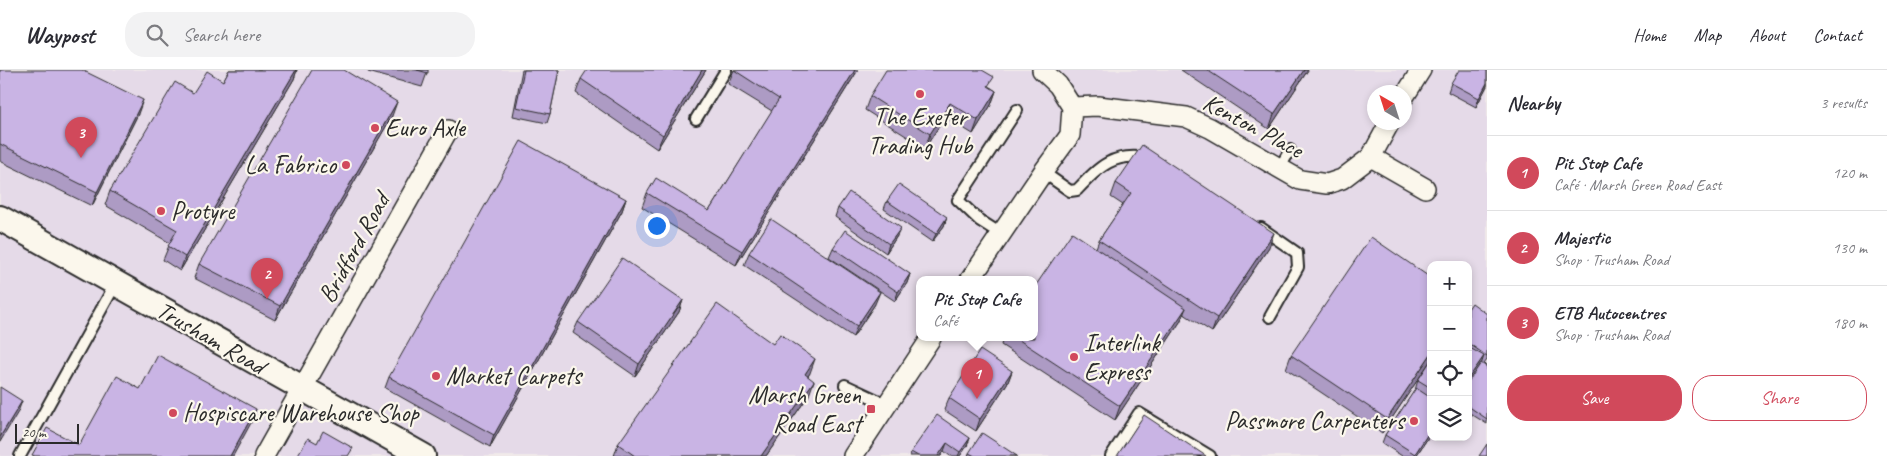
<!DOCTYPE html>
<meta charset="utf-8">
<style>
body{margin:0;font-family:Caveat,sans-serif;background:#f2f2f3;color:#2b2b33}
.controls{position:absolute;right:15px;bottom:15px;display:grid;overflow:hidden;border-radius:10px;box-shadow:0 2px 8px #0003}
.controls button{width:45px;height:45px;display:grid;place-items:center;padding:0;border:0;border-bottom:1px solid #e1e1e2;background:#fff;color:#2b2b33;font:25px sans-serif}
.compass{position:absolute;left:1367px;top:15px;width:45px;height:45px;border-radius:50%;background:#fff;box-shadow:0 2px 8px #0003;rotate:321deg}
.scale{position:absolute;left:15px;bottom:12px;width:64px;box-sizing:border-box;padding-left:5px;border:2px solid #2b2b2b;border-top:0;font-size:14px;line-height:18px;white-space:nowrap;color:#2b2b2b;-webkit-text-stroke:4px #fbf7ec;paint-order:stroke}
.you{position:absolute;left:656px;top:155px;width:18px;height:18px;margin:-12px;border:4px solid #fff;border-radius:50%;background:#1a73e8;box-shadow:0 0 0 8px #1a73e833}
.badge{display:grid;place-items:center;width:32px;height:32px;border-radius:50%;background:#d1495b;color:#fff;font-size:16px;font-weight:700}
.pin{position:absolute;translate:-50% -41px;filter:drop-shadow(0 1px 2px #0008)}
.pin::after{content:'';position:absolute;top:26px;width:18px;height:15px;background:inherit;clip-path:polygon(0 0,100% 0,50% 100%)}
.popup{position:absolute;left:916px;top:206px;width:122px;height:65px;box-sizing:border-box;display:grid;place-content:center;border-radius:10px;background:#fff;filter:drop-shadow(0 1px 4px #0005);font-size:16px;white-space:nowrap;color:#7c7c81}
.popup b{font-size:19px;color:#2b2b33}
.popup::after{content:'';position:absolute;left:50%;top:100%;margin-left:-10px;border:10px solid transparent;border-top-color:#fff}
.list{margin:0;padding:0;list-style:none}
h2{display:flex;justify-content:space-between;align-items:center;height:65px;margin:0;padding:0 20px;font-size:21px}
h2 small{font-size:16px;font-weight:400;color:#7c7c81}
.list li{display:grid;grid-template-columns:32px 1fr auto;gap:15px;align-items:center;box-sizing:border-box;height:75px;padding:0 20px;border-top:1px solid #e1e1e2}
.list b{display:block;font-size:19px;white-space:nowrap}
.list p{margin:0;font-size:16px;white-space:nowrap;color:#7c7c81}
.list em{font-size:16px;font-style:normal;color:#7c7c81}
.actions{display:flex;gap:10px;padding:15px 20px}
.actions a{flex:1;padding:11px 0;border:1px solid #d1495b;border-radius:20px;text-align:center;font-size:18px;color:#d1495b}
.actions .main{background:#d1495b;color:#fff}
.icon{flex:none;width:28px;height:28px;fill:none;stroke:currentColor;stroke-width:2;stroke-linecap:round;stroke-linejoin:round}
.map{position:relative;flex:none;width:1487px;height:386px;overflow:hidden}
header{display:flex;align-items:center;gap:30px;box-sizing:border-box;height:70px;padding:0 25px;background:#fff;border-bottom:1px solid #e1e1e2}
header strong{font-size:24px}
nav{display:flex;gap:28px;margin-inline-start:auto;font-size:18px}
.search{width:350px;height:45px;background:#f2f2f3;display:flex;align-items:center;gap:12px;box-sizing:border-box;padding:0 18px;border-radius:20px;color:#7c7c81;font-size:19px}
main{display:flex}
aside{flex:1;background:#fff}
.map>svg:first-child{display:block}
.built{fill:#e5dae8;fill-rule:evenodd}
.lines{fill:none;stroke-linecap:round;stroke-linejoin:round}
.service-casing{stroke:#2b2b2b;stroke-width:14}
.minor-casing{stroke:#2b2b2b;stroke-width:22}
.tertiary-casing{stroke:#2b2b2b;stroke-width:28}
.service{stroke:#fbf7ec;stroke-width:10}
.minor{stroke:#fbf7ec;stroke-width:19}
.tertiary{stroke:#fbf7ec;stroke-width:24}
.wall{fill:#ad9bc4;stroke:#2b2b2b}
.shaded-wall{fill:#8d7ea0;stroke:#2b2b2b}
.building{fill:#c9b4e4;stroke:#2b2b2b}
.poi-dot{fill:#d1495b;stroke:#fbf7ec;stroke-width:2}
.labels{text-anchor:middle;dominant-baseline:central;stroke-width:4.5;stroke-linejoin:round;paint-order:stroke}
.poi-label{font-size:25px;fill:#2b2b2b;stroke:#fbf7ec;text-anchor:start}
.street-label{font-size:25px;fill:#2b2b2b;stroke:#fbf7ec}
</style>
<header>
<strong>Waypost</strong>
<div class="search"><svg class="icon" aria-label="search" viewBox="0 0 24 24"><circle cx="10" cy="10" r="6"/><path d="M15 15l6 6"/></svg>Search here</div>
<nav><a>Home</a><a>Map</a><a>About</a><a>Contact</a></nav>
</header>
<main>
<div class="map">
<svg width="1487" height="386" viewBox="0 0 1487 386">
<rect width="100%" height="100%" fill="#f1eaea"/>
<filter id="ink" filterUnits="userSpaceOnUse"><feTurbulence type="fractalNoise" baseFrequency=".02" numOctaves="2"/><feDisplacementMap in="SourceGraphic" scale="10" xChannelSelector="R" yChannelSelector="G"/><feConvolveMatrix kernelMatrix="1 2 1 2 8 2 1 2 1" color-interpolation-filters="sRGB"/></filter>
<g filter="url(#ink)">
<!-- built -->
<path class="built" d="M0 0H1487V386H0ZM1374 22H1404V52H1374ZM1431 195H1468V367H1431ZM920 210H1034V268H920Z"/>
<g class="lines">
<!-- service casing -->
<g class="service-casing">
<path id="service" d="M696 49 726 0
M1279 99 1290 80
M1043 102 1070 121 1077 120C1100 96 1113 82 1148 88
M1261 158 1297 183 1298 197 1270 247
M1001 164 979 150 958 130 1017 40
M845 315 888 335
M20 386 116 213
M1111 386 1139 343 1210 386"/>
</g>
<!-- minor casing -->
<g class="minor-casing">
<path id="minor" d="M1404 27 1421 0
M1072 37 1098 36 1186 47 1210 58 1300 110 1327 114 1342 109 1371 87 1390 52
M1371 87 1425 118
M970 210 1043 102 1070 65 1072 37 1058 15 1042 0
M264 386 448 60
M853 386 931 268"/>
</g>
<!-- tertiary casing -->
<g class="tertiary-casing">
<path id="tertiary" d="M0 148 423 386"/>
</g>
<!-- service -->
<use href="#service" class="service"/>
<!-- minor -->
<use href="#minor" class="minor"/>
<!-- tertiary -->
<use href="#tertiary" class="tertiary"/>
</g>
<!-- wall -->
<path class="wall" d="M0 0 138 44 92 136 0 91Z
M229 0H297L294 9 180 201 163 190 170 173 105 135 110 121 193 23 223 11Z
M368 0H428L422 17 368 2Z
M522 0H559L550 44 547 53 513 46Z
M706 0 657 79 576 23 581 9Z
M734 0H858L736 195 642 137 647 123 709 141 772 41 728 14Z
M1181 0H1308L1269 59Z
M1487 0V16L1476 37 1448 22 1451 13Z
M990 17 996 21 991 35 973 64 945 47 925 78 865 40 870 26Z
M392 46 275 250 194 208 199 194Z
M1116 113 1269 177 1212 262 1184 244 1180 252 1115 350 1001 275 1003 268H1034L1096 178 1099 170 1123 135 1111 127Z
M626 129 622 141 490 377 385 318 389 307Z
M887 131 947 147 944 156 932 172 884 139Z
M838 138 897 166 886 183 835 147Z
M833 178 910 204 907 213 895 231 829 187Z
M749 183 875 234 853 267 744 195Z
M1431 208V363L1416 386H1402L1382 373 1385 365 1415 320 1418 310 1430 291 1382 363 1286 299 1291 285Z
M683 230 679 242 635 306 573 263 578 252Z
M1468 239 1487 244V290L1484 294 1487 297V354L1468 342Z
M1012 301 1008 312 976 361 944 340 949 328Z
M810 303 808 306 809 325 766 386H614L618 374Z
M970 368 967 376 960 386H950L944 381 941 386H910L911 382Z
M969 383 1017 386H968Z"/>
<!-- shaded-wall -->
<path class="shaded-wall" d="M296 0H297L294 9 180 201 185 187Z
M702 0H706L657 79 663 65Z
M855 0H858L736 195 742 181Z
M1304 0H1308L1269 59 1274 44Z
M1487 13V16L1476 37 1479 28Z
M996 21 991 35 973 64 978 50Z
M143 30 138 44 92 136 97 122Z
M397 32 392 46 275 250 280 236Z
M950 33 945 47 925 78 930 64Z
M626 129 622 141 490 377 494 365Z
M947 147 944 156 932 172 936 164Z
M901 158 897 166 886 183 889 174Z
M1274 163 1269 177 1212 262 1217 248Z
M910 204 907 213 895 231 898 222Z
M880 222 875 234 853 267 857 256Z
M683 230 679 242 635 306 639 294Z
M1186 238 1180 252 1115 350 1120 336Z
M1431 284V290L1382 363 1387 349Z
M1484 286 1480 298 1468 314V309Z
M815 289 810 303 800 318 805 304Z
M1012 301 1008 312 976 361 980 349Z
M814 311 809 325 766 386H761Z
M22 331 18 342 0 372V367Z
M256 339 251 353 233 386H230Z
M1431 359V363L1416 386H1414Z
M970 368 967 376 960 386H958L960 382Z
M947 373 944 381 941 386H938Z"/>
<!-- building -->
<path class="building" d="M0 0H82L143 30 97 122 0 74Z
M229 0H296L185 187 168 176 177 160 110 121 175 12 193 23 207 1 223 11Z
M312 0H344L397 32 280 236 199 194Z
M417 0H428V3Z
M524 0H559L550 44 516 37Z
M587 0H702L663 65 581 9Z
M734 0H855L742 181 647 123 656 108 709 141 779 29Z
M886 0H982L994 7 988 16 996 21 978 50 950 33 930 64 870 26Z
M1207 0H1304L1274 44Z
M1459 0H1487V13L1479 28 1451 13Z
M521 71 626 129 494 365 389 307Z
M1142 75 1274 163 1217 248 1099 170 1131 123 1116 113Z
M899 114 947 147 936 164 887 131Z
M849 122 901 158 889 174 838 138Z
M771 149 880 222 857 256 749 183Z
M845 160 910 204 898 222 833 178Z
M1072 162 1186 238 1120 336 1016 268H1034V218Z
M1371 167 1431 208V284L1387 349 1291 285Z
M622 188 683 230 639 294 578 252Z
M1472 233 1487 244V286L1468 273V239Z
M717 234 773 274 780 264 815 289 805 304 814 311 761 386H635L618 374Z
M1468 277 1484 286 1468 309Z
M980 280 1012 301 980 349 949 328Z
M158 285 256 339 230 386H35L32 385 47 358 79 375 117 306 140 319Z
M1431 290V318L1418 310Z
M1481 293 1487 297V349L1468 336V312Z
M0 317 22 331 0 367Z
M1416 318 1431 328V359L1415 384 1385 365Z
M937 345 970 368 960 382 947 373 938 386H918L911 382Z
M1144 345 1206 386H1117Z
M323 361 353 378 348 386H297L308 368 317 373Z
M982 363 1017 386H975L969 383Z
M1487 374V386H1479Z"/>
</g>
<!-- markers -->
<g class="poi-dot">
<circle cx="920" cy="24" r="5"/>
<circle cx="375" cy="58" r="5"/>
<circle cx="346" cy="95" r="5"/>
<circle cx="161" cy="141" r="5"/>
<circle cx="1074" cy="287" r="5"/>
<circle cx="436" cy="306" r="5"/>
<rect x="866" y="334" width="10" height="10" rx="2.5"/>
<circle cx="173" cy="343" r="5"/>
<circle cx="1414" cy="351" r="5"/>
</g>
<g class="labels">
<!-- poi labels -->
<g class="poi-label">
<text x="920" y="47" text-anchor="middle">The Exeter<tspan x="920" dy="29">Trading Hub</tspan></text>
<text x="385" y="58">Euro Axle</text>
<text x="336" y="95" text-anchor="end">La Fabrico</text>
<text x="171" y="141">Protyre</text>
<text x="1084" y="273">Interlink<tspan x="1084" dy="29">Express</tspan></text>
<text x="446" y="306">Market Carpets</text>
<text x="861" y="325" text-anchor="end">Marsh Green<tspan x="861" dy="29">Road East</tspan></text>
<text x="183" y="343">Hospiscare Warehouse Shop</text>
<text x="1404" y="351" text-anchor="end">Passmore Carpenters</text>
</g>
<!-- street labels -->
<g class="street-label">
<text transform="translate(1253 56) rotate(28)">Kenton Place</text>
<text transform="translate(354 178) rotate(-61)">Bridford Road</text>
<text transform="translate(211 268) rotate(30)">Trusham Road</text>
</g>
</g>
</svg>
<div class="controls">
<button>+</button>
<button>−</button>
<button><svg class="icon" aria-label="locate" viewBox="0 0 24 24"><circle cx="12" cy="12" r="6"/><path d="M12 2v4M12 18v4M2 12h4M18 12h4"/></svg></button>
<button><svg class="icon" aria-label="layers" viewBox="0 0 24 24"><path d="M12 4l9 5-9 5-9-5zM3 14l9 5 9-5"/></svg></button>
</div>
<svg class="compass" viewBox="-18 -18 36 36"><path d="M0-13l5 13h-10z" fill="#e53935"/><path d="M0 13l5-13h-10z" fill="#7c7c81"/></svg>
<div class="scale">20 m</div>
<div class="you"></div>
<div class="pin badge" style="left:977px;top:329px">1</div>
<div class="popup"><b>Pit Stop Cafe</b>Café</div>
<div class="pin badge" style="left:267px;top:229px">2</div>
<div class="pin badge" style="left:81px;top:88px">3</div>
</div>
<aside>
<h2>Nearby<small>3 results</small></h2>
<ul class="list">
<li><span class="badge">1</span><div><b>Pit Stop Cafe</b><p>Café · Marsh Green Road East</p></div><em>120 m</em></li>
<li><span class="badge">2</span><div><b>Majestic</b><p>Shop · Trusham Road</p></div><em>130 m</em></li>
<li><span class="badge">3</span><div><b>ETB Autocentres</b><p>Shop · Trusham Road</p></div><em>180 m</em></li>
</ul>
<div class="actions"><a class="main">Save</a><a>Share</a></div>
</aside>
</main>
